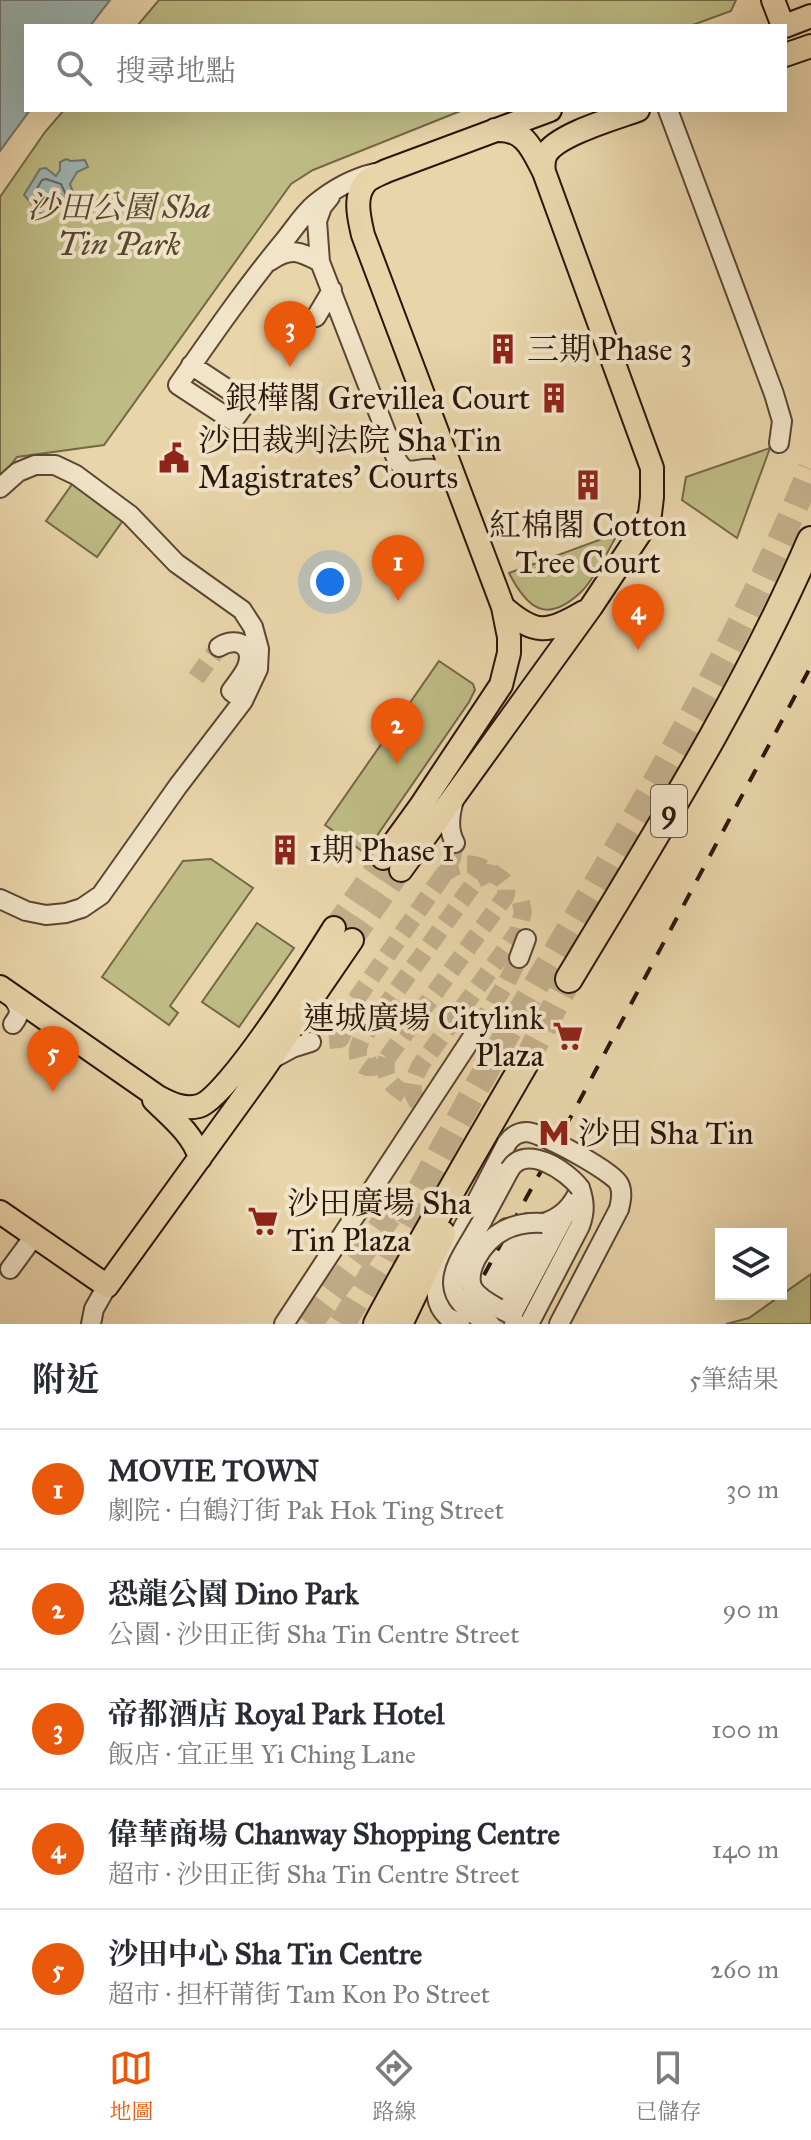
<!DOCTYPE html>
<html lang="zh-TW">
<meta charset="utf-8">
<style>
body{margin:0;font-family:"IM FELL Great Primer","Noto Serif TC",serif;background:#f2f2f3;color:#2b2b33}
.controls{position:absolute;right:24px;bottom:24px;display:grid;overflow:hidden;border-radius:0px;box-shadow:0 8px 32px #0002}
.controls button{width:72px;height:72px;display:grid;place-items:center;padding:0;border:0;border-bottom:2px solid #e1e1e2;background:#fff;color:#2b2b33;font:40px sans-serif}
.you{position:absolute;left:330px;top:582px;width:28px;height:28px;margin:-20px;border:6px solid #fff;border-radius:50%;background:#1a73e8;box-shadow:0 0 0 12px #1a73e833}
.badge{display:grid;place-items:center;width:52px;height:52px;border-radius:50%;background:#ea580c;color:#fff;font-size:26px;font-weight:700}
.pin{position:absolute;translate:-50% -66px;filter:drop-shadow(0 2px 4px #0008)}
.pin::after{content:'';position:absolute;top:42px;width:28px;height:24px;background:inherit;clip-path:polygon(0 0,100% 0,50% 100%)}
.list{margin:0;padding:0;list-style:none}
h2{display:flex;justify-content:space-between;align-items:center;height:104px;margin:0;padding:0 32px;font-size:34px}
h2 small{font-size:26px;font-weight:400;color:#7c7c81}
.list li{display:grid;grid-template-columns:52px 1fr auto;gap:24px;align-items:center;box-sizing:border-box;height:120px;padding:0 32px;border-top:2px solid #e1e1e2}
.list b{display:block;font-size:30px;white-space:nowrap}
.list p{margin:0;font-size:26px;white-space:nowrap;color:#7c7c81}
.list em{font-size:26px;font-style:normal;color:#7c7c81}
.icon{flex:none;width:44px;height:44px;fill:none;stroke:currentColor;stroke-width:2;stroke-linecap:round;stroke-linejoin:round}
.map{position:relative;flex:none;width:811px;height:1324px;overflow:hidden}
.search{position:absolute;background:#fff;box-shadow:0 8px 32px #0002;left:24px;right:24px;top:24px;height:88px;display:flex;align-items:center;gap:20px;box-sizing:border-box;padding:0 28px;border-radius:0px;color:#7c7c81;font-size:30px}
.sheet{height:704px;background:#fff}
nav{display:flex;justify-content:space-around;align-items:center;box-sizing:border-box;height:112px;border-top:2px solid #e1e1e2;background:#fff;font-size:22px;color:#7c7c81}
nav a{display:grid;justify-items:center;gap:4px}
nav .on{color:#ea580c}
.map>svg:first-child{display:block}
.green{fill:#bebb84;stroke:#756848;stroke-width:2}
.water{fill:#9cb6b4;stroke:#6f7671;stroke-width:2}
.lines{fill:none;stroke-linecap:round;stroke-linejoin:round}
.shore{stroke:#646660;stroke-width:2}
.minor-tunnel{stroke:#c3af8b;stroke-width:18;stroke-dasharray:18 9;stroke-linecap:butt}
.major-tunnel{stroke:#c3af8b;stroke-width:22;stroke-dasharray:22 11;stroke-linecap:butt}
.highway-tunnel{stroke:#c3af8b;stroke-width:26;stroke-dasharray:26 13;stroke-linecap:butt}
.minor-casing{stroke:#5b4634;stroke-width:22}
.major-casing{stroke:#2c160d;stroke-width:26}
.highway-casing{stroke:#2c160d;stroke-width:30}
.minor{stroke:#f1e4c8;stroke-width:18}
.major{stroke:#e9d5aa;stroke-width:22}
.highway{stroke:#e9d5aa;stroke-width:26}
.rail{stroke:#2c160d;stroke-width:4;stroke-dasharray:14 14;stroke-linecap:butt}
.minor-bridge-casing{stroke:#5b4634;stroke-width:22;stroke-linecap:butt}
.minor-bridge{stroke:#f1e4c8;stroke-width:18}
.labels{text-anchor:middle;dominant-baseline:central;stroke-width:8;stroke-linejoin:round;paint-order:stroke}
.shield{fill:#f1e4c8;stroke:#675445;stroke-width:2}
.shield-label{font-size:30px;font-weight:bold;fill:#2c160d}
.park-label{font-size:32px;font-style:italic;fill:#584831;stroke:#f1e4c8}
.poi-label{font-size:32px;fill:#2c160d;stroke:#f1e4c8;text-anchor:start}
</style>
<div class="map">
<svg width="811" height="1324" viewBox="0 0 811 1324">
<rect width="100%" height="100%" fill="#e9d5aa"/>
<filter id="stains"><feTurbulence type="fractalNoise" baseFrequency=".0025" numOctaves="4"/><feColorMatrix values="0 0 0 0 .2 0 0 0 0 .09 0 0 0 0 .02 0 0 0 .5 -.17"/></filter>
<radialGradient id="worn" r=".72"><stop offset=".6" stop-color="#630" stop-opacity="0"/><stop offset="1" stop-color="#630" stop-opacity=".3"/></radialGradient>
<!-- green -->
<path class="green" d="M159 0H736L731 11 690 26H137Z
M64 110H463L313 170 291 184 104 445 17 457 0 479V197L45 132Z
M770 448 737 538 682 500 686 477Z
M73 483 124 519 97 557 46 521Z
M618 533C609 549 594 580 581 592 546 625 527 608 509 573Z
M439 661 473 684 475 690 469 702 365 853 325 825Z
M211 859 253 888 170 1006 178 1013 169 1025 102 977 183 861Z
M257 923 294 948 239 1027 202 1002Z
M811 1274V1324H726L749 1318Z"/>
<!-- water -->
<path class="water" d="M0 0H110L90 26H26V110H30L0 151Z
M66 159 71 161 85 160 88 167 77 172 70 184 75 198 68 210 50 209 43 214 38 211 24 195 40 169 46 168 56 176 60 170V162Z"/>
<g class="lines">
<!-- shore -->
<path class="shore" d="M46 179 61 184 66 195 65 199 40 202 35 192 42 180Z"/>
<!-- minor-tunnel -->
<path class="minor-tunnel" d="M196 678 219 647
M488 873C501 876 510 883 505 897L387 1058C369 1077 350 1064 361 1040L477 879Z
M443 875C459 859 477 863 495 874
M479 1027 507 982 519 958
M329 1040 340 1039C346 1031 344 1020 348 1011L446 871 452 858 455 843
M387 1058C380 1083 399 1090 417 1101
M417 1101C409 1090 414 1078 420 1066L518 932 523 912 519 894"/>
<!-- major-tunnel -->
<path class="major-tunnel" d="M334 928 383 858
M352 940 401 870"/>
<!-- highway-tunnel -->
<path class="highway-tunnel" d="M525 1063 569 979
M309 1324 389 1216
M342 1324C401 1230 451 1130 507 1034 616 850 730 667 811 469"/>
<!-- minor casing -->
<g class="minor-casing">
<path id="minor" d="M668 110 774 394 782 421 779 443
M330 197 322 207 317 221 320 262 396 458C407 479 415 467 432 469 441 470 449 478 456 483
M270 261C291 247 299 251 320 262
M316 317 332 290
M191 365 247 402 233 421 178 385C212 336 246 287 284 241 294 229 303 214 315 204 332 190 354 178 375 173
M0 488 18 472 35 465H55L76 475 130 515 176 563 242 610 253 627 259 649 258 669 243 701 178 786 101 895 82 908 66 913 46 915 26 911 0 899
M219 647C238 635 256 647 246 669 242 677 236 684 231 691L243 701
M455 797C450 812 447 829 455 843
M519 958 526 939
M10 994C19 1007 23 1011 13 1024
M270 1060 292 1048 311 1042
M482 1221 510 1169
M10 1269 35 1235
M474 1291 507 1228
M486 1301 528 1223
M512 1315 566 1213
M449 1318C434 1305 435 1290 440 1272L507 1143
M91 1324 94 1309 107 1286
M284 1324 479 1027
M515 1324 512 1315 498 1308 543 1223C562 1218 573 1206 580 1188
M529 1324 580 1226C585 1212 585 1203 580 1188
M559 1324 619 1209"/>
</g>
<!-- major casing -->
<g class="major-casing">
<path id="major" d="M773 0 783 26
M785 26 811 16
M785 55 811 46
M495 130C525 128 532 149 544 172
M503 607C535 635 547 634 584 612
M383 858 420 807 501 685 509 653V637L503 607 363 235C359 218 353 195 367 181 372 177 380 174 386 171L550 110
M401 870 591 607 644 527 650 514 652 497V468L544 172C543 165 543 160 546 154 558 134 616 118 638 110
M0 987 158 1097C171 1104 184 1110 199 1106 228 1098 314 960 334 928
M154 1100C171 1117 193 1134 200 1158
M0 1212 107 1286 261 1073 352 940"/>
</g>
<!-- highway casing -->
<g class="highway-casing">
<path id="highway" d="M569 979C655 836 745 693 811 540
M377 1324C424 1236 475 1149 525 1063
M399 1324 442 1234"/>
</g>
<!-- minor -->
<use href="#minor" class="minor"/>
<!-- major -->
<use href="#major" class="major"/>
<!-- highway -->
<use href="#highway" class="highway"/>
<!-- rail -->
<path class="rail" d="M457 1324 574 1111 811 666"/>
<!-- minor-bridge casing -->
<g class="minor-bridge-casing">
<path id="minor-bridge" d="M507 1143C512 1136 518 1132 527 1132 542 1133 614 1172 619 1184 623 1192 621 1201 619 1209
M510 1169C526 1143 567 1171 580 1188
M482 1221C456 1267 429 1292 490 1324
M498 1308C489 1303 479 1298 473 1289 468 1279 471 1269 476 1259 490 1233 513 1221 543 1223
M449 1318 460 1324"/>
</g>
<!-- minor-bridge -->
<use href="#minor-bridge" class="minor-bridge"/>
</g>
<!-- icons -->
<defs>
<g id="building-bare" transform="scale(2.4)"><path d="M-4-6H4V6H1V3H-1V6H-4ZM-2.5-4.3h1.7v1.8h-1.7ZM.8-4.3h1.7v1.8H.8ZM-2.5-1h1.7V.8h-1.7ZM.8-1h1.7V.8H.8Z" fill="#8f2418" stroke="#f1e4c8" stroke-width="2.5" paint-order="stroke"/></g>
<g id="civic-bare" transform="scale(2.4)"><path d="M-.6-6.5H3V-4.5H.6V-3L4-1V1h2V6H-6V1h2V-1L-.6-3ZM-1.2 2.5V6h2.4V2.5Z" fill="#8f2418" stroke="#f1e4c8" stroke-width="2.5" paint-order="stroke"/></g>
<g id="supermarket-bare" transform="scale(2.4)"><path d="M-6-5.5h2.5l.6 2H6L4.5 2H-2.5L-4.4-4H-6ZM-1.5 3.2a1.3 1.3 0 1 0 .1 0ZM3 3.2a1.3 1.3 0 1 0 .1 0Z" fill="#8f2418" stroke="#f1e4c8" stroke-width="2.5" paint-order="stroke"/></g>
<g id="metro-bare" transform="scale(2.4)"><path d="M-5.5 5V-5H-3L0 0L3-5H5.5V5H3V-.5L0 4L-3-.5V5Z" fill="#8f2418" stroke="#f1e4c8" stroke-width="2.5" paint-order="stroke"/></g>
</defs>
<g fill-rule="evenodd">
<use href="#building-bare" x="503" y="349"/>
<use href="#building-bare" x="554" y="398"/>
<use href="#civic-bare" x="174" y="458"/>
<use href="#building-bare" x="588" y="485"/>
<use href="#building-bare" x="285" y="850"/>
<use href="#supermarket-bare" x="568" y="1036"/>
<use href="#metro-bare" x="554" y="1133"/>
<use href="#supermarket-bare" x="263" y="1221"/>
</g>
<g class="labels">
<!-- shield labels -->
<rect class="shield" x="651" y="785" width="36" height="52" rx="6"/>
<g class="shield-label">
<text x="669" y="811">9</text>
</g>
<!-- park labels -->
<g class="park-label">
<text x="119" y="207">沙田公園 Sha<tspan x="119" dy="37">Tin Park</tspan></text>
</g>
<!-- poi labels -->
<g class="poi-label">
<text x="527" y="349">三期 Phase 3</text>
<text x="530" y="398" text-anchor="end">銀樺閣 Grevillea Court</text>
<text x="198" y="440">沙田裁判法院 Sha Tin<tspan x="198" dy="37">Magistrates' Courts</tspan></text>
<text x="588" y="525" text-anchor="middle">紅棉閣 Cotton<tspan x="588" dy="37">Tree Court</tspan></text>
<text x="309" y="850">1期 Phase 1</text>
<text x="544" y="1018" text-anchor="end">連城廣場 Citylink<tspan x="544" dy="37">Plaza</tspan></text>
<text x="578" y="1133">沙田 Sha Tin</text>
<text x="287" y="1203">沙田廣場 Sha<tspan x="287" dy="37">Tin Plaza</tspan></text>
</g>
</g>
<rect width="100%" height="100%" filter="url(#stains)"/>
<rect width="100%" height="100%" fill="url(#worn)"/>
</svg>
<div class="controls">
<button><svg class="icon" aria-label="layers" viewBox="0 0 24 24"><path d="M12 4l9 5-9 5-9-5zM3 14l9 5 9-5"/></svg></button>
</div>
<div class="you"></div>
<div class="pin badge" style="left:398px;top:601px">1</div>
<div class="pin badge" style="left:397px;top:764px">2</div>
<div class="pin badge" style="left:290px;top:367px">3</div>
<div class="pin badge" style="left:638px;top:650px">4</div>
<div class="pin badge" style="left:53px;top:1092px">5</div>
<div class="search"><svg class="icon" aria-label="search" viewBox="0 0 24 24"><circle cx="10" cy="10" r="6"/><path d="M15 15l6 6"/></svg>搜尋地點</div>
</div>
<section class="sheet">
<h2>附近<small>5筆結果</small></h2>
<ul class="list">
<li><span class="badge">1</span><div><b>MOVIE TOWN</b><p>劇院 · 白鶴汀街 Pak Hok Ting Street</p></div><em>30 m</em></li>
<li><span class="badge">2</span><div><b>恐龍公園 Dino Park</b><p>公園 · 沙田正街 Sha Tin Centre Street</p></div><em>90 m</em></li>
<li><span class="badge">3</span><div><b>帝都酒店 Royal Park Hotel</b><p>飯店 · 宜正里 Yi Ching Lane</p></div><em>100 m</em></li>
<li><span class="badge">4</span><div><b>偉華商場 Chanway Shopping Centre</b><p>超市 · 沙田正街 Sha Tin Centre Street</p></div><em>140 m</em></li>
<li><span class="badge">5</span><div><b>沙田中心 Sha Tin Centre</b><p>超市 · 担杆莆街 Tam Kon Po Street</p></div><em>260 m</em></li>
</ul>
</section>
<nav>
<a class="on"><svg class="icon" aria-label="map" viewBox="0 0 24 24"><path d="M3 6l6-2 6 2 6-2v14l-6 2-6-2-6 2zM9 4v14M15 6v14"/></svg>地圖</a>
<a><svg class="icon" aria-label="directions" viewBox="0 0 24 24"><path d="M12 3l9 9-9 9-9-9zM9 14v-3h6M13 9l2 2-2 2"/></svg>路線</a>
<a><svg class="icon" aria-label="saved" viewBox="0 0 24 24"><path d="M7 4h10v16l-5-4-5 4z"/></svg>已儲存</a>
</nav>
